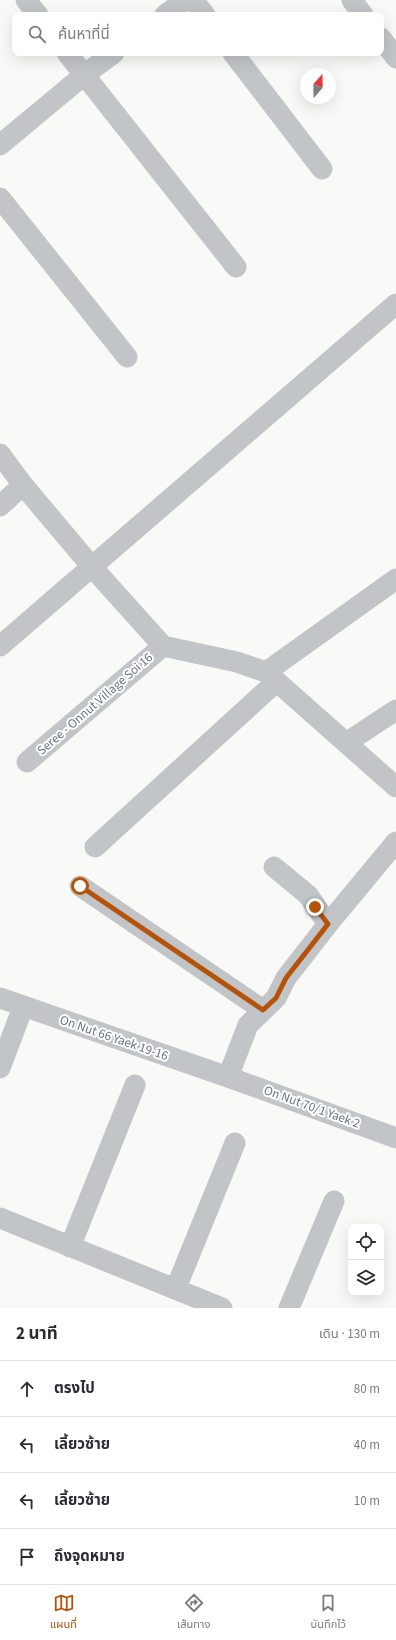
<!DOCTYPE html>
<html lang="th">
<meta charset="utf-8">
<style>
body{margin:0;font-family:"Source Sans 3","Noto Sans Thai",sans-serif;background:#f2f2f3;color:#2b2b33}
.controls{position:absolute;right:12px;bottom:12px;display:grid;overflow:hidden;border-radius:8px;box-shadow:0 4px 16px #0002}
.controls button{width:36px;height:36px;display:grid;place-items:center;padding:0;border:0;border-bottom:1px solid #e1e1e2;background:#fff;color:#2b2b33;font:20px sans-serif}
.compass{position:absolute;left:300px;top:68px;width:36px;height:36px;border-radius:50%;background:#fff;box-shadow:0 4px 16px #0002;rotate:20deg}
.stop{position:absolute;width:12px;height:12px;margin:-9px;border:3px solid #b45309;border-radius:50%;background:#fff}
.stop.end{background:#b45309;border-color:#fff;box-shadow:0 1px 4px #0008}
.list{margin:0;padding:0;list-style:none}
h2{display:flex;justify-content:space-between;align-items:center;height:52px;margin:0;padding:0 16px;font-size:17px}
h2 small{font-size:13px;font-weight:400;color:#7c7c81}
.list li{display:grid;grid-template-columns:26px 1fr auto;gap:12px;align-items:center;box-sizing:border-box;height:56px;padding:0 16px;border-top:1px solid #e1e1e2}
.list b{display:block;font-size:15px;white-space:nowrap}
.list em{font-size:13px;font-style:normal;color:#7c7c81}
.icon{flex:none;width:22px;height:22px;fill:none;stroke:currentColor;stroke-width:2;stroke-linecap:round;stroke-linejoin:round}
.map{position:relative;flex:none;width:396px;height:1308px;overflow:hidden}
.search{position:absolute;background:#fff;box-shadow:0 4px 16px #0002;left:12px;right:12px;top:12px;height:44px;display:flex;align-items:center;gap:10px;box-sizing:border-box;padding:0 14px;border-radius:8px;color:#7c7c81;font-size:15px}
.sheet{height:276px;background:#fff}
nav{display:flex;justify-content:space-around;align-items:center;box-sizing:border-box;height:56px;border-top:1px solid #e1e1e2;background:#fff;font-size:11px;color:#7c7c81}
nav a{display:grid;justify-items:center;gap:2px}
nav .on{color:#b45309}
.map>svg:first-child{display:block}
.lines{fill:none;stroke-linecap:round;stroke-linejoin:round}
.street{stroke:#c1c5c8;stroke-width:21}
.route{stroke:#b45309;stroke-width:5}
.labels{text-anchor:middle;dominant-baseline:central;stroke-width:4;stroke-linejoin:round;paint-order:stroke}
.street-label{font-size:13px;fill:#66757f;stroke:#fff}
</style>
<div class="map">
<svg width="396" height="1308" viewBox="0 0 396 1308">
<rect width="100%" height="100%" fill="#f9f9f7"/>
<g class="lines">
<!-- street -->
<path class="street" d="M26 0 38 15
M193 0 205 15
M352 0 363 15
M165 15 185 0
M381 38 396 58
M67 53 236 267
M233 53 322 169
M0 145 84 75 114 53
M0 198 127 357
M0 454 23 485 92 567 163 646 237 662 266 672 396 787
M0 506 23 485
M0 646 396 304
M266 672 396 579
M346 743 396 710
M27 762 163 646
M95 847 276 682
M274 867 308 895 328 924
M80 886 263 1010
M0 998 228 1077 396 1138
M0 1068 23 1007
M228 1077 248 1025 276 998 286 978 328 924 396 842
M0 1218 222 1308
M70 1247 135 1085
M176 1288 235 1143
M289 1308 334 1201"/>
</g>
<g class="lines">
<!-- route -->
<path class="route" d="M80 886 263 1010 276 998 286 978 328 924 315 907"/>
</g>
<g class="labels">
<!-- street labels -->
<g class="street-label">
<text transform="translate(95 704) rotate(-41)">Seree - Onnut Village Soi 16</text>
<text transform="translate(114 1038) rotate(19)">On Nut 66 Yaek 19-16</text>
<text transform="translate(312 1107) rotate(20)">On Nut 70/1 Yaek 2</text>
</g>
</g>
</svg>
<div class="controls">
<button><svg class="icon" aria-label="locate" viewBox="0 0 24 24"><circle cx="12" cy="12" r="6"/><path d="M12 2v4M12 18v4M2 12h4M18 12h4"/></svg></button>
<button><svg class="icon" aria-label="layers" viewBox="0 0 24 24"><path d="M12 4l9 5-9 5-9-5zM3 14l9 5 9-5"/></svg></button>
</div>
<svg class="compass" viewBox="-18 -18 36 36"><path d="M0-13l5 13h-10z" fill="#e53935"/><path d="M0 13l5-13h-10z" fill="#7c7c81"/></svg>
<div class="stop" style="left:80px;top:886px"></div>
<div class="stop end" style="left:315px;top:907px"></div>
<div class="search"><svg class="icon" aria-label="search" viewBox="0 0 24 24"><circle cx="10" cy="10" r="6"/><path d="M15 15l6 6"/></svg>ค้นหาที่นี่</div>
</div>
<section class="sheet">
<h2>2 นาที<small>เดิน · 130 m</small></h2>
<ul class="list">
<li><svg class="icon" aria-label="ahead" viewBox="0 0 24 24"><path d="M12 20V5M6 11l6-6 6 6"/></svg><div><b>ตรงไป</b></div><em>80 m</em></li>
<li><svg class="icon" aria-label="left" viewBox="0 0 24 24"><path d="M17 20v-9H6M10 6l-5 5 5 5"/></svg><div><b>เลี้ยวซ้าย</b></div><em>40 m</em></li>
<li><svg class="icon" aria-label="left" viewBox="0 0 24 24"><path d="M17 20v-9H6M10 6l-5 5 5 5"/></svg><div><b>เลี้ยวซ้าย</b></div><em>10 m</em></li>
<li><svg class="icon" aria-label="arrive" viewBox="0 0 24 24"><path d="M6 21V4h12l-3 4 3 4H6"/></svg><div><b>ถึงจุดหมาย</b></div></li>
</ul>
</section>
<nav>
<a class="on"><svg class="icon" aria-label="map" viewBox="0 0 24 24"><path d="M3 6l6-2 6 2 6-2v14l-6 2-6-2-6 2zM9 4v14M15 6v14"/></svg>แผนที่</a>
<a><svg class="icon" aria-label="directions" viewBox="0 0 24 24"><path d="M12 3l9 9-9 9-9-9zM9 14v-3h6M13 9l2 2-2 2"/></svg>เส้นทาง</a>
<a><svg class="icon" aria-label="saved" viewBox="0 0 24 24"><path d="M7 4h10v16l-5-4-5 4z"/></svg>บันทึกไว้</a>
</nav>
